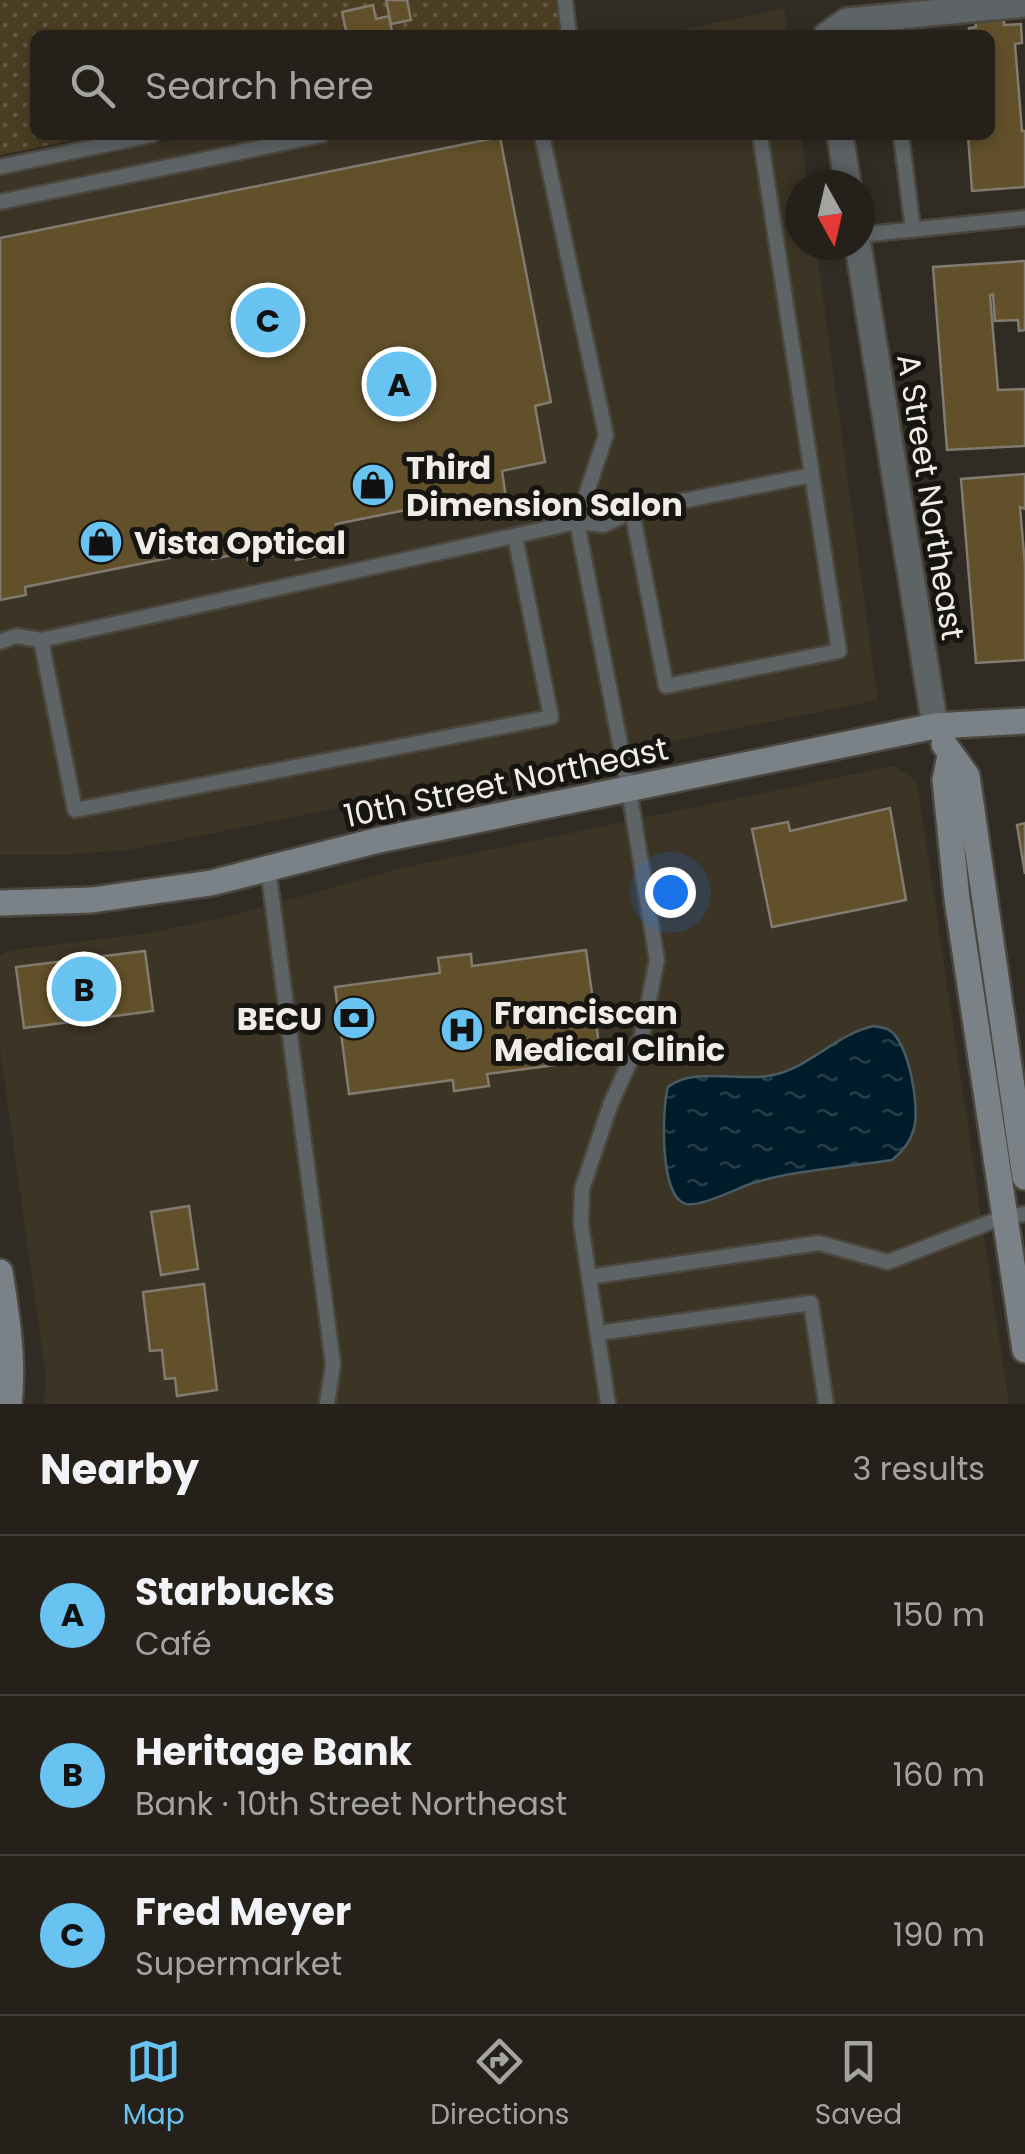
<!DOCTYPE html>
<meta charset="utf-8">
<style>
body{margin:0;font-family:Poppins,sans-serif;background:#312e27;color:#f1f3f6}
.compass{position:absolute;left:785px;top:170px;width:90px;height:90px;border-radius:50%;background:#25211a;box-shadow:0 5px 15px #0003;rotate:172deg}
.you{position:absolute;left:670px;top:892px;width:35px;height:35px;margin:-25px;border:8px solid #fff;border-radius:50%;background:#1a73e8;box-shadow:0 0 0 15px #1a73e833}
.badge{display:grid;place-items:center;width:65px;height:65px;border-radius:50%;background:#69c3f1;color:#111;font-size:32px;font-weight:700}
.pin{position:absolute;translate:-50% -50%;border:5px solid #fff;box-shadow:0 2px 10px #0006}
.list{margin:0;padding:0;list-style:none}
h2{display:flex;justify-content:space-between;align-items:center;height:130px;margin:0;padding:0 40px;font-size:42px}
h2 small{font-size:32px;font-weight:400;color:#a3a3a2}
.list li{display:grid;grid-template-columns:65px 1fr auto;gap:30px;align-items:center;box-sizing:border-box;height:160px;padding:0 40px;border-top:2px solid #423e39}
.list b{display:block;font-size:38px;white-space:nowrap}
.list p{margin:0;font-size:32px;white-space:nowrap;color:#a3a3a2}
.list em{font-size:32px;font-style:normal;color:#a3a3a2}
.icon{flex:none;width:55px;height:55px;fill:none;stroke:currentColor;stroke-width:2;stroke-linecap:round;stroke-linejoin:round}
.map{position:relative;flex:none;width:1025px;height:1404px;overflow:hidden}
.search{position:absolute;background:#25211a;box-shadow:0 5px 15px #0003;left:30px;right:30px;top:30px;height:110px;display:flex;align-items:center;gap:25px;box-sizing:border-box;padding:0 35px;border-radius:15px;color:#a3a3a2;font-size:38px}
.sheet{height:610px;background:#25211a}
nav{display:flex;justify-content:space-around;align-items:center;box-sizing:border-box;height:140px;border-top:2px solid #423e39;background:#25211a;font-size:28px;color:#a3a3a2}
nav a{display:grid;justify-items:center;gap:5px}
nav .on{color:#69c3f1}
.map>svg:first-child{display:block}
.built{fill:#3c3425}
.grass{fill:url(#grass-dots)}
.water{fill:url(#water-ripples);stroke:#485b63;stroke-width:2.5}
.building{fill:#62502a;stroke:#817b70;stroke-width:2.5}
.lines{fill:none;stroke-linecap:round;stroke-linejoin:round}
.lane-casing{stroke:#4c473e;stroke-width:19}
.street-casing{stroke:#4c473e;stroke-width:30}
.secondary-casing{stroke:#4c473e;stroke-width:30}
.lane{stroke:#5e6366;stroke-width:14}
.street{stroke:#5e6366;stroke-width:25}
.secondary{stroke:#7a8287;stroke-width:25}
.labels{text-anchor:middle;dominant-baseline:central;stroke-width:10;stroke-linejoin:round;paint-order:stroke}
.poi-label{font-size:32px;font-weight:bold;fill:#f0ede7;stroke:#171511;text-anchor:start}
.street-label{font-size:32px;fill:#f0ede7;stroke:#171511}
</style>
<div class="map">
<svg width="1025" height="1404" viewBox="0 0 1025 1404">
<defs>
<pattern id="grass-dots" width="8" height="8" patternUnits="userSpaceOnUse" patternTransform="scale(2.5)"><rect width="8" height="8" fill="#4a3d21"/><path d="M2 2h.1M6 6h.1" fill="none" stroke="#645941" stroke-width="1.8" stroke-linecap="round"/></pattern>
<pattern id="water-ripples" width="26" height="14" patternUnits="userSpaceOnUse" patternTransform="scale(2.5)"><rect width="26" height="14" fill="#001c2b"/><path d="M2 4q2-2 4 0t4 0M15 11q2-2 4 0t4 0" fill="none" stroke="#263d4a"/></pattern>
</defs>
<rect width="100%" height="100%" fill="#312c23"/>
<!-- built -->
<path class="built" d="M784 8 788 35H661Z
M197 135H801L808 185H800V245H816L878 700 128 850 58 855H0V177Z
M893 766 917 781 1009 1404H44L45 1372 0 1049V955L12 950 150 933 234 915 402 868Z"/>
<!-- grass -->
<path class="grass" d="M0 0H559L562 27 557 35H35V135H98L0 155Z"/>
<!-- water -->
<path class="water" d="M874 1026C877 1027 886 1028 889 1030 909 1042 920 1107 914 1128 911 1142 902 1152 892 1160 846 1167 797 1170 753 1183 737 1188 702 1207 686 1204 659 1198 662 1107 668 1087 693 1067 738 1081 768 1076 808 1070 835 1034 874 1026Z"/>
<!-- building -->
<path class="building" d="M386 0H407L411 20 391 24Z
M373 5 376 19 389 16 392 32 347 35 342 12Z
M1004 18V25L1021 24 1022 43 1015 44 1022 131H1025V187L972 191 968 135H990V35H969V28L976 27 975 20Z
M500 137 551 402 535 406 545 462 502 471 506 498 462 507 461 499 336 524 341 551 296 560 294 551 248 560 247 552 212 559 209 550 25 587 26 595 0 600V238Z
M1025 261V330L1019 331 1018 320 995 321 993 294 990 295 998 390 1025 389V446L947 450 933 267Z
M1025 474V509L1020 507 1025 565V660L976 663 961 479Z
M890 808 906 900 772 927 752 829 788 822 790 831Z
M1025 823V874L1017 825Z
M586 950 601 1059 487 1074 489 1086 454 1091 453 1080 349 1094 335 987 440 973 438 958 471 954 472 966Z
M145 951 153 1011 24 1028 16 967Z
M189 1206 198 1269 161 1275 151 1212Z
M204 1284 217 1390 177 1396 175 1378 165 1379 162 1350 150 1351 143 1292Z"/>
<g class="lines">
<!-- lane casing -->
<g class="lane-casing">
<path id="lane" d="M565 0 569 35
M542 135 606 435 577 522 604 525 632 511 812 475
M901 135 913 230
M0 167 152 135
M0 202 322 135
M860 235 1025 218
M632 511 666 686 839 651 760 135
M41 640 75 810 551 717 515 536
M0 642 16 636 41 640 577 522 629 790 657 960 642 1035 611 1103 582 1189 581 1224 608 1404
M268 868 333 1364 327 1404
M589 1277 819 1243 888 1262 1006 1216 1025 1214
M598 1333 811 1303 826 1404"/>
</g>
<!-- street casing -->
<g class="street-casing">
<path id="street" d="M827 35 847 21 1025 4
M840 135 848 185
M858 245 935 726"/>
</g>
<!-- secondary casing -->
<g class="secondary-casing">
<path id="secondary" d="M944 744 967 776 1025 1177
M950 756 945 780 957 899 1025 1350
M0 903 92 900 211 883 379 840 935 726 1025 721
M0 1272C7 1317 14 1359 9 1404"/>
</g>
<!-- lane -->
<use href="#lane" class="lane"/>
<!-- street -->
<use href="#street" class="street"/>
<!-- secondary -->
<use href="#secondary" class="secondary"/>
</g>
<!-- icons -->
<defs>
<g id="shop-disc" transform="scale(2.25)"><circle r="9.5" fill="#69c3f1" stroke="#171511"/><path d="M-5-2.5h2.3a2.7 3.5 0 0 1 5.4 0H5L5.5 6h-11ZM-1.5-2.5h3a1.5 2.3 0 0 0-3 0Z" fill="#111"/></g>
<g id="bank-disc" transform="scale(2.25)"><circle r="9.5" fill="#69c3f1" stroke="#171511"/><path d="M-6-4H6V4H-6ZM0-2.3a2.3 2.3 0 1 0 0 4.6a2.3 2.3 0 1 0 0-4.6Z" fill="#111"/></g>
<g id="hospital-disc" transform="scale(2.25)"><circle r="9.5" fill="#69c3f1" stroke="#171511"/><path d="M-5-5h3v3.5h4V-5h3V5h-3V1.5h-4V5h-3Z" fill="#111"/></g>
</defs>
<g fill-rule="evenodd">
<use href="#shop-disc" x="373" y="485"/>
<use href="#shop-disc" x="101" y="542"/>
<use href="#bank-disc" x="354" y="1018"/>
<use href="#hospital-disc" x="462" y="1030"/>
</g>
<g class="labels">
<!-- poi labels -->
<g class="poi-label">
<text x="406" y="467">Third<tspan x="406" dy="37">Dimension Salon</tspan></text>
<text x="134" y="542">Vista Optical</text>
<text x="494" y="1012">Franciscan<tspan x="494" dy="37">Medical Clinic</tspan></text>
<text x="322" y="1018" text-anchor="end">BECU</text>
</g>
<!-- street labels -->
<g class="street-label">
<text transform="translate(931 497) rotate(81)">A Street Northeast</text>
<text transform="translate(506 782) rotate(-12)">10th Street Northeast</text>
</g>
</g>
</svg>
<svg class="compass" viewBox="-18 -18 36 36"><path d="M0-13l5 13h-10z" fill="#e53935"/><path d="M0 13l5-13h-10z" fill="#a3a3a2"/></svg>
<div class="you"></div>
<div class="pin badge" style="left:399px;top:384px">A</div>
<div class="pin badge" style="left:84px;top:989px">B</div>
<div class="pin badge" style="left:268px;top:320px">C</div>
<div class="search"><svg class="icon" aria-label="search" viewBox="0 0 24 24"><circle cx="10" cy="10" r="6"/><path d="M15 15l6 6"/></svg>Search here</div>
</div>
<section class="sheet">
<h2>Nearby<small>3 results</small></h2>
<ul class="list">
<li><span class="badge">A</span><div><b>Starbucks</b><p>Café</p></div><em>150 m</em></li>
<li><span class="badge">B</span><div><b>Heritage Bank</b><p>Bank · 10th Street Northeast</p></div><em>160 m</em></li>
<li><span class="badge">C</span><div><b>Fred Meyer</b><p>Supermarket</p></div><em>190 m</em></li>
</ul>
</section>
<nav>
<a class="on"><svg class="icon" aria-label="map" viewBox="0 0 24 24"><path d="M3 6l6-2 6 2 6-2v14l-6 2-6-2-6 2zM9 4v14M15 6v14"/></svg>Map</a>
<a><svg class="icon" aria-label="directions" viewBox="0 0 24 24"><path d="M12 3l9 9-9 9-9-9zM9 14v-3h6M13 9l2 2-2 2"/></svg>Directions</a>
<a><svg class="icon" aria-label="saved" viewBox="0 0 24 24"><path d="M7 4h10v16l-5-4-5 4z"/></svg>Saved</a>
</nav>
